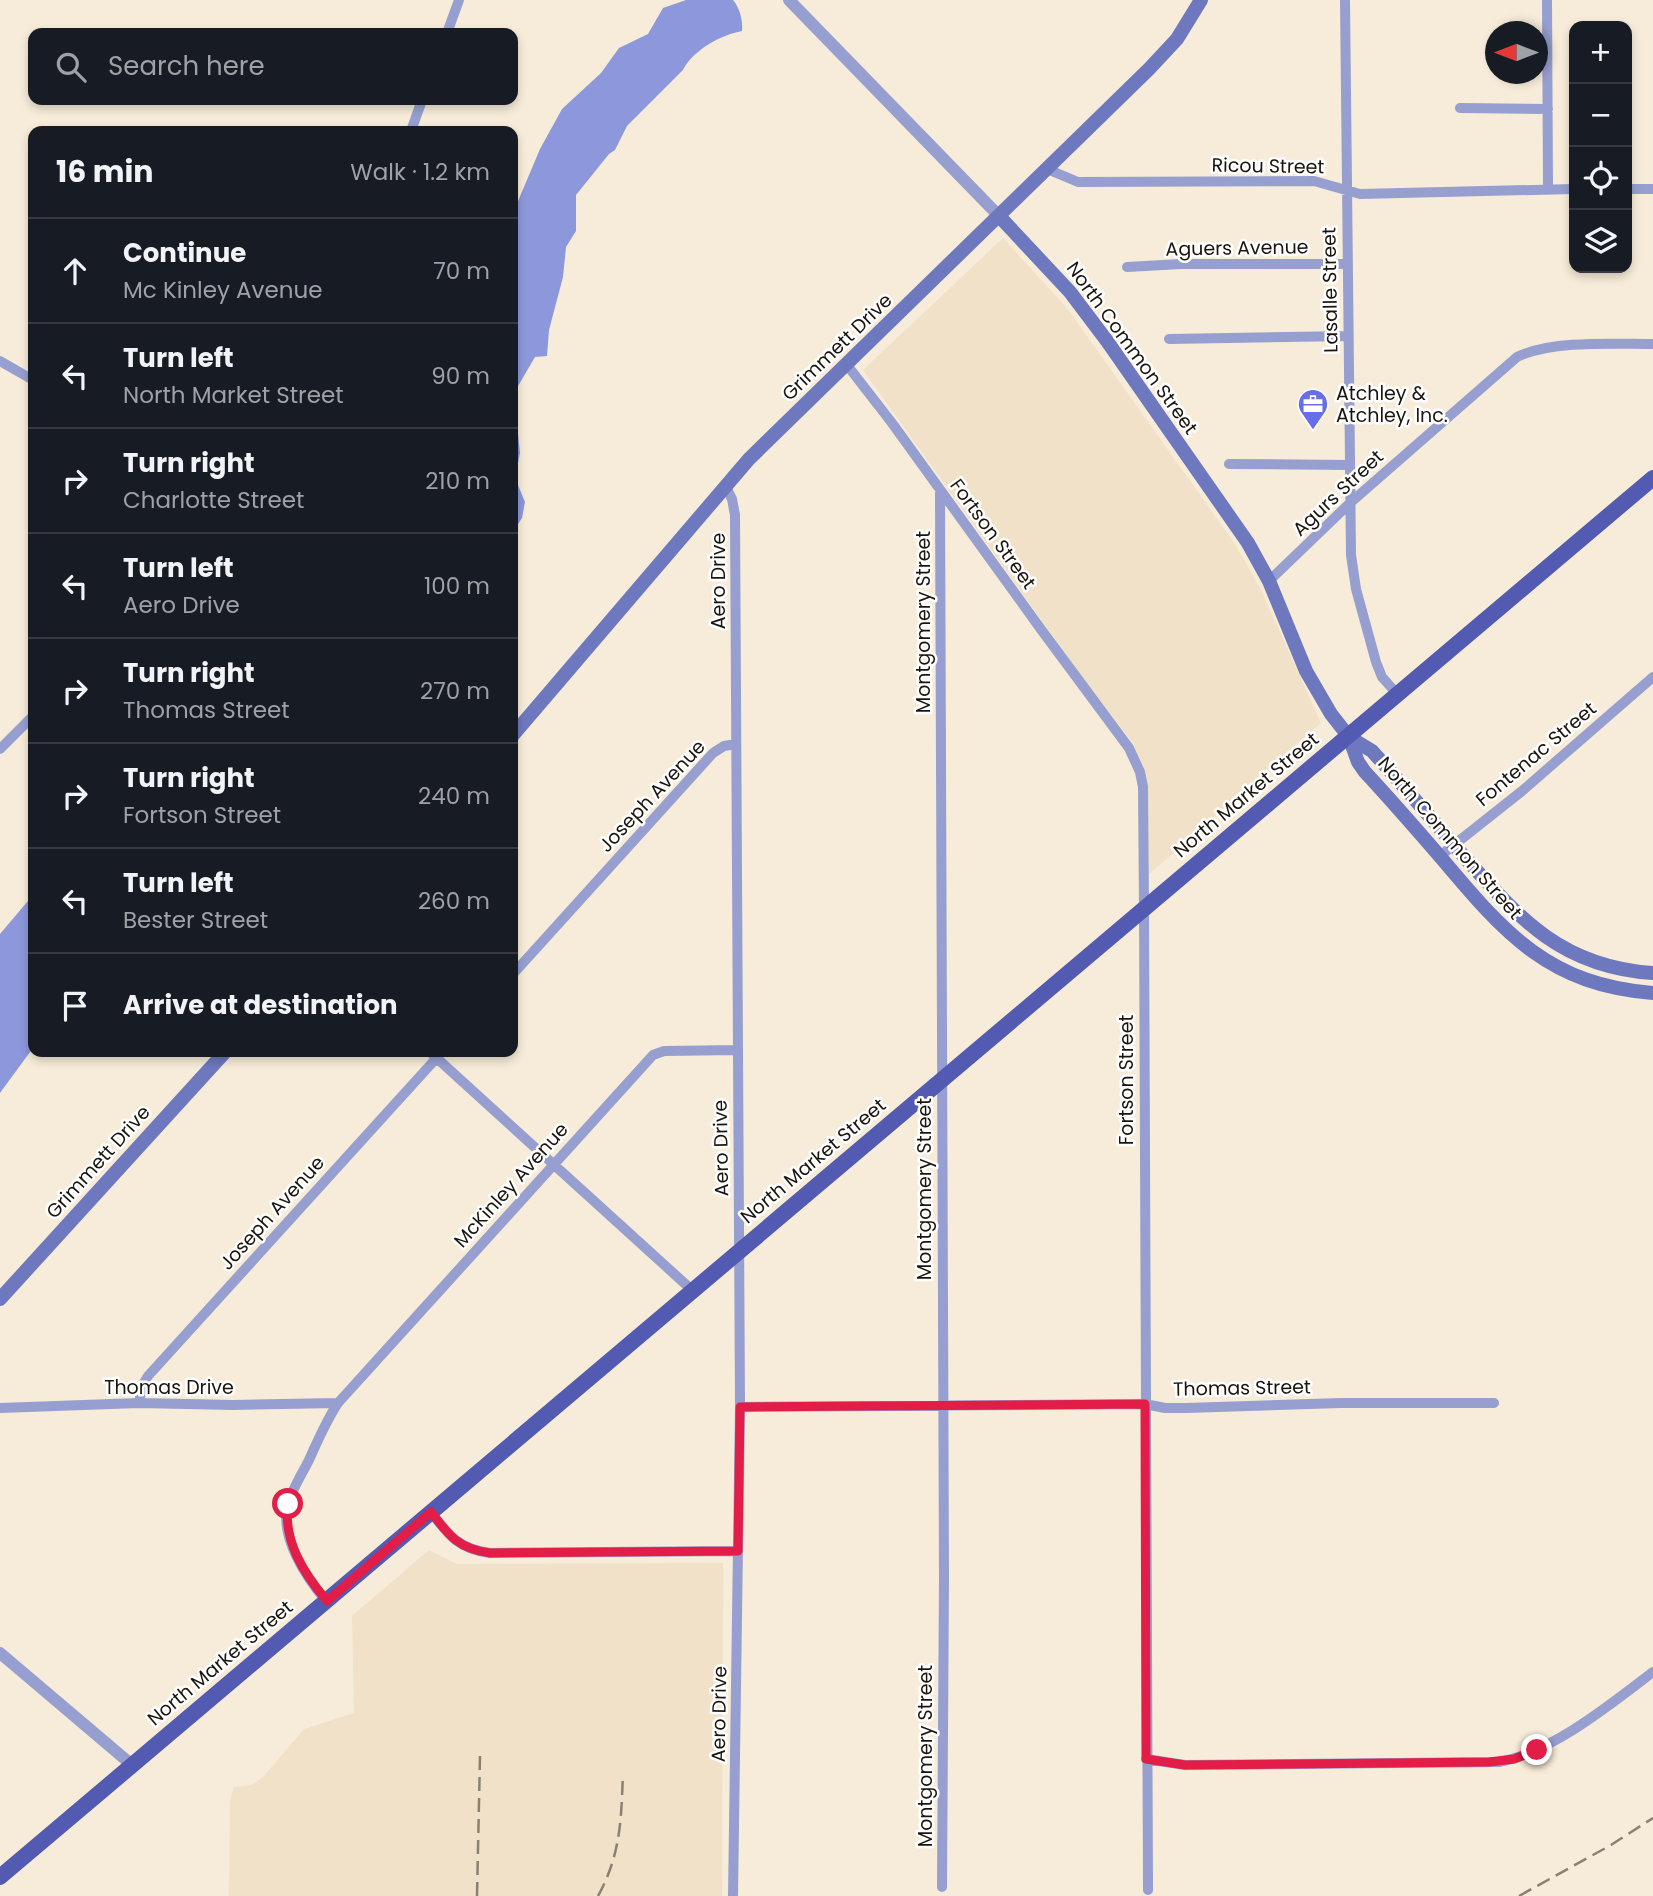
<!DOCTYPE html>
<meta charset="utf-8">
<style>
body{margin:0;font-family:Poppins,sans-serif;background:#20242c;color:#f1f3f6}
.controls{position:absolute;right:21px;top:21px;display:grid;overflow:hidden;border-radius:14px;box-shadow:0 4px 10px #0003}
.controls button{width:63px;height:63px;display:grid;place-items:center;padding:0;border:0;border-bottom:2px solid #363941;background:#171b24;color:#f1f3f6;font:35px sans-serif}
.compass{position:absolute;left:1485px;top:21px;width:63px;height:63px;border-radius:50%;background:#171b24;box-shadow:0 4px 10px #0003;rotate:270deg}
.stop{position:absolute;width:21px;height:21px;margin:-16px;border:5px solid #e11d48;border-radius:50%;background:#fff}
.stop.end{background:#e11d48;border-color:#fff;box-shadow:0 2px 7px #0008}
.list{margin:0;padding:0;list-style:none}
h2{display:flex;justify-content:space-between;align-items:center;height:91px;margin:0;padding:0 28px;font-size:30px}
h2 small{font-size:23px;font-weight:400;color:#9ea1a6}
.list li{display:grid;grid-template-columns:46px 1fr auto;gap:21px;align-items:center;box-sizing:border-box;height:105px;padding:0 28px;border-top:2px solid #363941}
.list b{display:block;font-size:26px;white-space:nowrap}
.list p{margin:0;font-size:23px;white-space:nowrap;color:#9ea1a6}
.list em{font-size:23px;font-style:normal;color:#9ea1a6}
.icon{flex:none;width:38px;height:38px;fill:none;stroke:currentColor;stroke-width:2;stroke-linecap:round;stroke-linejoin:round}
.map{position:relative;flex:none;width:1653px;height:1896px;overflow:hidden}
.search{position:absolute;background:#171b24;box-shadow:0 4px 10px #0003;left:28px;top:28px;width:490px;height:77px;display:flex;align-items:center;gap:18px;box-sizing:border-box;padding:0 24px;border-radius:14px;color:#9ea1a6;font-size:26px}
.panel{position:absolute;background:#171b24;box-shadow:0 4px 10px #0003;left:28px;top:126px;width:490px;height:931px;border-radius:14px}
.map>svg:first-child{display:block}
.built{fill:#f0e1c8}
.water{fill:#8d98dc}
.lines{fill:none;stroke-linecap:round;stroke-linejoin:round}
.minor{stroke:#969fd0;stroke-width:10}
.tertiary{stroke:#969fd0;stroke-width:12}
.secondary{stroke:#6e78bf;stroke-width:14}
.primary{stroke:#525ab1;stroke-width:16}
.rail{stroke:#888174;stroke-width:2.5;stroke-dasharray:14 7;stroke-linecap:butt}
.route{stroke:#e11d48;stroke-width:9}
.labels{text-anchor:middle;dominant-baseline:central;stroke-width:5;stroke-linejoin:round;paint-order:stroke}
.street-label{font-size:19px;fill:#19150e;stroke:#fff}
.poi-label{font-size:19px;fill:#19150e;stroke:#fff;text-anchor:start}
</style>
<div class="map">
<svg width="1653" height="1896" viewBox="0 0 1653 1896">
<rect width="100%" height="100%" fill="#f7ecd9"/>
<!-- built -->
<path class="built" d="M1003 238 1067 308 1235 544 1262 592 1321 723 1148 875 1144 781 1134 744 1085 681 863 370Z
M429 1550 457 1564 723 1563 722 1896H229L230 1799 234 1787 252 1785 263 1777 304 1729 354 1713 352 1616Z"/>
<!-- water -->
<path class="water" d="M686 0H733C740 8 743 21 742 31 721 35 693 50 683 70L627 126 615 150 609 154 576 195V231L566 247 563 277 549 330 547 356 535 357 514 393 520 453 515 478 525 502 522 518 513 532V213L540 149 562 109 601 73 619 48 648 34 663 8Z
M33 895V1048L0 1093V934Z"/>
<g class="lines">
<!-- minor -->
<path class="minor" d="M1345 0 1351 555 1356 589 1376 662 1382 677 1398 695
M1547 0 1548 189
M447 33 459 0
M1460 108 1548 109
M411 131 422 100
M1047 169 1078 182 1314 181 1360 194 1574 189
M1627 189H1653
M1127 267 1181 264H1348
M1169 339 1348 336
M0 361 33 380
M847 365 892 423 1040 628 1129 748 1140 772 1143 787 1144 908 1148 1890
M1229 464 1350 465
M725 485 732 499 735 515 740 1407 733 1896
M940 492 944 1577 942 1887
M1269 581 1350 503 1517 357C1552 340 1614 344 1653 344
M0 749 33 716
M1440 856 1522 791 1653 677
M513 974 713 753 724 746 736 744
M430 1052 693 1291
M139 1403 142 1386 148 1376 442 1052
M740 1407 1145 1404 1165 1408H1186L1341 1403H1494
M0 1408 139 1403 233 1405 338 1403
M431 1512C449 1536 459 1549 490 1553L738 1551
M326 1601C306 1577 279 1537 288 1504 292 1489 302 1474 309 1460 318 1440 326 1421 338 1403L653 1055 664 1051 738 1050
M1146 1759 1185 1765 1499 1762C1551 1753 1611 1704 1653 1672"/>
<!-- tertiary -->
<path class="tertiary" d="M789 0 999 216
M0 1653 132 1765"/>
<!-- secondary -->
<path class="secondary" d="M999 216 1070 292 1107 341 1248 543 1269 581 1306 671 1331 714 1349 737 1358 762 1365 772C1392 801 1418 831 1443 860 1506 935 1550 985 1653 993
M513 735 749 459 1149 69 1177 39 1201 0
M1349 737 1372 751C1402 784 1431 818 1460 852 1518 917 1560 967 1653 973
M0 1299 225 1052"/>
<!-- primary -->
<path class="primary" d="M0 1877 1653 478"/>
<!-- rail -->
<path class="rail" d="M477 1896 480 1756
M598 1896C621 1854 621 1820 623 1774
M1519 1896 1611 1845 1653 1818"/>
</g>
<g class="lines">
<!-- route -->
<path class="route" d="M288 1504C283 1541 304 1574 327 1601L431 1512C449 1536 459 1549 490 1553L738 1551 740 1407 1145 1404 1146 1759 1185 1765 1489 1762 1514 1759 1537 1750"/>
</g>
<!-- icons -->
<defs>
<g id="office-pin" transform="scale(1.575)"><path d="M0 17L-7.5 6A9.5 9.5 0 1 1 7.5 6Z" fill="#676fe8" stroke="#fff"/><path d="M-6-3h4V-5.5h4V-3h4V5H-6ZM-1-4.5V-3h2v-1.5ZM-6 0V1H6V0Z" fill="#fff"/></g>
</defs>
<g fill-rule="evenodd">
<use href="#office-pin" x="1313" y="404"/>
</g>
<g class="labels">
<!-- street labels -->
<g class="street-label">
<text transform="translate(1268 166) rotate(1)">Ricou Street</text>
<text transform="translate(1237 248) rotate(-1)">Aguers Avenue</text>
<text transform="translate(1330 290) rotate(-91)">Lasalle Street</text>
<text transform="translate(837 347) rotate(-44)">Grimmett Drive</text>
<text transform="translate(1132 348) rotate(54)">North Common Street</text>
<text transform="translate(1338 493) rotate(-43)">Agurs Street</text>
<text transform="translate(993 534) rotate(54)">Fortson Street</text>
<text transform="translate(718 581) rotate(-90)">Aero Drive</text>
<text transform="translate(923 622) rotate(-90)">Montgomery Street</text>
<text transform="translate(1536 754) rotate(-40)">Fontenac Street</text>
<text transform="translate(1246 795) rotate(-40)">North Market Street</text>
<text transform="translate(652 796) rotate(-47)">Joseph Avenue</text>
<text transform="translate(1450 838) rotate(49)">North Common Street</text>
<text transform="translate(1126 1080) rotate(-90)">Fortson Street</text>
<text transform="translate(721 1148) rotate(-91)">Aero Drive</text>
<text transform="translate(813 1161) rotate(-40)">North Market Street</text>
<text transform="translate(98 1162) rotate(-48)">Grimmett Drive</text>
<text transform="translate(511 1185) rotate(-48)">McKinley Avenue</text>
<text transform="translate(924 1189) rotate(-90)">Montgomery Street</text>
<text transform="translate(272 1213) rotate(-48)">Joseph Avenue</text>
<text x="169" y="1387">Thomas Drive</text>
<text transform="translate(1242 1388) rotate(-1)">Thomas Street</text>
<text transform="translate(220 1663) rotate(-40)">North Market Street</text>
<text transform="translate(719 1714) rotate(-89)">Aero Drive</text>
<text transform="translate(925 1756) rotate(-90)">Montgomery Street</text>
</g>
<!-- poi labels -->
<g class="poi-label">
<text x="1336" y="393">Atchley &amp;<tspan x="1336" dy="22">Atchley, Inc.</tspan></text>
</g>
</g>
</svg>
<div class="controls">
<button>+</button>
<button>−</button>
<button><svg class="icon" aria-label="locate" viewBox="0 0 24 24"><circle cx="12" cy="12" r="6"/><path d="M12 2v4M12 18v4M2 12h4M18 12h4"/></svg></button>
<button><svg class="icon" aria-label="layers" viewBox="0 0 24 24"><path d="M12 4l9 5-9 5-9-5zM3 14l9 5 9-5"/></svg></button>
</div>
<svg class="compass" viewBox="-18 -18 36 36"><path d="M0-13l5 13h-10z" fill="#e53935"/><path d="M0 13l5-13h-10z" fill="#9ea1a6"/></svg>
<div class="stop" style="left:288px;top:1504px"></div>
<div class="stop end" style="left:1537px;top:1750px"></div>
<div class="search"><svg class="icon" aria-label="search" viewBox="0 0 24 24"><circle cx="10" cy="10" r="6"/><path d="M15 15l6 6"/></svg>Search here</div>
<section class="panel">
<h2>16 min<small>Walk · 1.2 km</small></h2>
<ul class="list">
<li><svg class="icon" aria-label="ahead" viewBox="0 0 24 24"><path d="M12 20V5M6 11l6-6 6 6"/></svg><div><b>Continue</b><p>Mc Kinley Avenue</p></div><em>70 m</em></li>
<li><svg class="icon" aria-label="left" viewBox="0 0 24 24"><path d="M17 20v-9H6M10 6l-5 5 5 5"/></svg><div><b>Turn left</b><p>North Market Street</p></div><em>90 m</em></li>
<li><svg class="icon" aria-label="right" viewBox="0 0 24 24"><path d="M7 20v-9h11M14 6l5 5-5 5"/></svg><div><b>Turn right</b><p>Charlotte Street</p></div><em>210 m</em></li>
<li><svg class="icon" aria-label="left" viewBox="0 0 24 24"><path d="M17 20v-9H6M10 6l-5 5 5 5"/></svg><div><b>Turn left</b><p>Aero Drive</p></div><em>100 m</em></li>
<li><svg class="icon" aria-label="right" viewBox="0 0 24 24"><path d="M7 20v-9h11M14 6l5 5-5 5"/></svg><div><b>Turn right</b><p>Thomas Street</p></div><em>270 m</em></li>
<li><svg class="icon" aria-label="right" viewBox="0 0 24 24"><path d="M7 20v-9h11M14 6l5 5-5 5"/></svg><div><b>Turn right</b><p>Fortson Street</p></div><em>240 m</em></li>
<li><svg class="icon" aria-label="left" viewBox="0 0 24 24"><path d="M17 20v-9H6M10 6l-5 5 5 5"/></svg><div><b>Turn left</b><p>Bester Street</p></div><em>260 m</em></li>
<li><svg class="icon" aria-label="arrive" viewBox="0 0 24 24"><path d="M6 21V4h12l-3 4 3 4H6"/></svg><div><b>Arrive at destination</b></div></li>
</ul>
</section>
</div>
